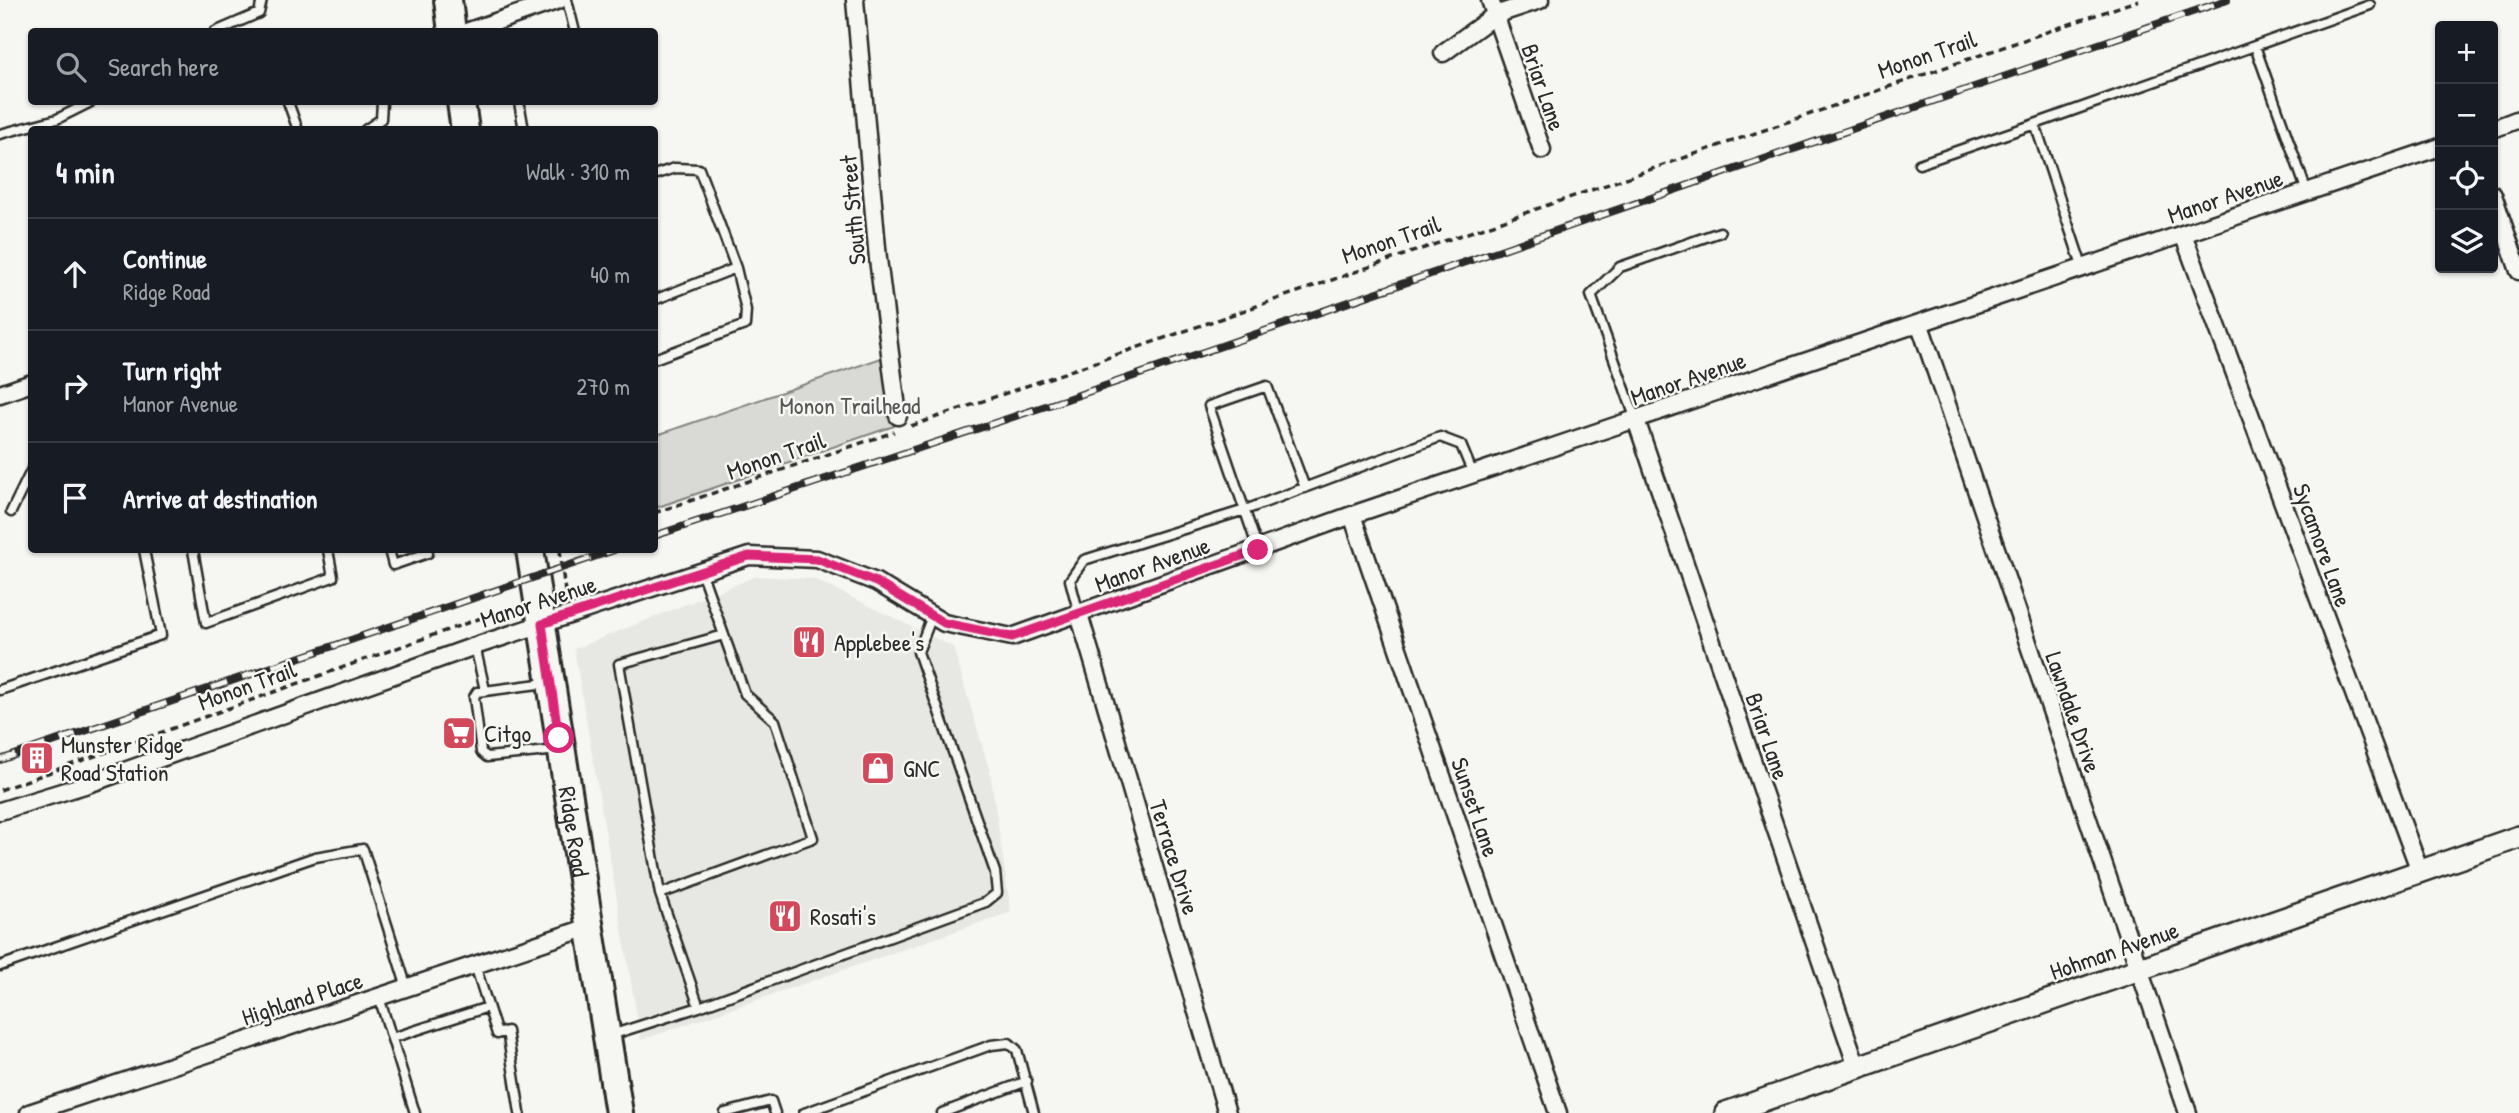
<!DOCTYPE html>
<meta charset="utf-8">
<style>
body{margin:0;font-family:"Patrick Hand",sans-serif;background:#20242c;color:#f1f3f6}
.controls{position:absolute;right:21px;top:21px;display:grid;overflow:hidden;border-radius:7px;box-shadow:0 2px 5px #0004}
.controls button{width:63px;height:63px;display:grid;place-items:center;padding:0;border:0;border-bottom:2px solid #363941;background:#171b24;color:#f1f3f6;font:35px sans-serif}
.stop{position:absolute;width:21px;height:21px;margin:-16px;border:5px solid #db2777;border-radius:50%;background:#fff}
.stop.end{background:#db2777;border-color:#fff;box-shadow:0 2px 7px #0008}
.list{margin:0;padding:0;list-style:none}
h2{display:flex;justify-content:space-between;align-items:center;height:91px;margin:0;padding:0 28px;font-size:30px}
h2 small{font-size:23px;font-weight:400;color:#9ea1a6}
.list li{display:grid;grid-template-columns:46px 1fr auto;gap:21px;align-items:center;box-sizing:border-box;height:112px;padding:0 28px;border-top:2px solid #363941}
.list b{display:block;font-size:26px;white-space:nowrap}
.list p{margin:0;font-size:23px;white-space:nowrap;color:#9ea1a6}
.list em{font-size:23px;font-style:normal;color:#9ea1a6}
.icon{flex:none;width:38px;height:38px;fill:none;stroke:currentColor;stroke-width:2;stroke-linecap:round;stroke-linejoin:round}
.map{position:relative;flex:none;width:2519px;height:1113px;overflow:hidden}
.search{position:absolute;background:#171b24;box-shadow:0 2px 5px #0004;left:28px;top:28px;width:630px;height:77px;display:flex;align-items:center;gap:18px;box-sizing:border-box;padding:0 24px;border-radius:7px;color:#9ea1a6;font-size:26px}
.panel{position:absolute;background:#171b24;box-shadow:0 2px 5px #0004;left:28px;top:126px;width:630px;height:427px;border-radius:7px}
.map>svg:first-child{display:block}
.built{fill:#e7e7e3}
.green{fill:#d9d9d5;stroke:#828280;stroke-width:2}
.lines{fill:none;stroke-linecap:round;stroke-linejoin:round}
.service-casing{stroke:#2b2b2b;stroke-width:13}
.minor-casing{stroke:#2b2b2b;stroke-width:21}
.tertiary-casing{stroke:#2b2b2b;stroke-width:26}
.primary-casing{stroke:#2b2b2b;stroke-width:32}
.path{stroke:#2b2b2b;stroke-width:3.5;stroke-dasharray:7 5;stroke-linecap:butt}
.service{stroke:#f6f6f2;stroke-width:8}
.minor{stroke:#f6f6f2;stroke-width:16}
.tertiary{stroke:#f6f6f2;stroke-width:21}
.primary{stroke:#f6f6f2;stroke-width:26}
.rail-casing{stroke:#2b2b2b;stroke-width:8}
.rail{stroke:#f6f6f2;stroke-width:5;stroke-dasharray:16;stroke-linecap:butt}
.route{stroke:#db2777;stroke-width:9}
.labels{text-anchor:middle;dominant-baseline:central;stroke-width:5;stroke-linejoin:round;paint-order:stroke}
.street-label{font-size:24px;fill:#2b2b2b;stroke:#f6f6f2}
.park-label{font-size:24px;fill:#565656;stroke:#f6f6f2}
.poi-label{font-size:24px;fill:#2b2b2b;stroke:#f6f6f2;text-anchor:start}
</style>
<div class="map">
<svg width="2519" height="1113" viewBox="0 0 2519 1113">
<rect width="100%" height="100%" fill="#f6f6f2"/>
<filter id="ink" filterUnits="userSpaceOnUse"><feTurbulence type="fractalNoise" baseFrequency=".0143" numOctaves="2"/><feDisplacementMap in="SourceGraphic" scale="14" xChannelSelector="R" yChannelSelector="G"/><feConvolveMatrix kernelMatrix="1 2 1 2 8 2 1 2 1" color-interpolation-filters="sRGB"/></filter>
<g filter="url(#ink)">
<!-- built -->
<path class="built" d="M757 576 814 579 953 647 990 772 1011 912 641 1040 574 649Z"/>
<!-- green -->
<path class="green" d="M887 356 894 426 655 508 654 436Z"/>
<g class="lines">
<!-- service casing -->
<g class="service-casing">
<path id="service" d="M567 0 575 32
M215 32 259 13 262 0
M2255 46 2307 192
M288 102 298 130
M519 102 524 130
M2035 124 2370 5
M365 130 381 119 382 102
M0 134 57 119 91 102
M1919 164 2035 124 2083 269
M654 175 675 168 699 169 736 268 654 300
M654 359 745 325 746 310 736 268
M1636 420 1591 295 1620 267 1720 232
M11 512 32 469
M1258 549 1209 406 1267 386 1305 488
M193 550 206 623 333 577 328 550
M389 550 393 565 428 553 427 550
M1079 614 1070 580 1084 560 1245 510 1440 437 1461 445 1473 474
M475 646 485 690
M546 683 477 692 474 697 481 752 487 757 559 750
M0 690 161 635 144 550
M660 894 619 664 724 635
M475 965 497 1034 507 1031 520 1113
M0 966 315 857 363 849 407 988
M379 997 415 1113
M699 1007 986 902 997 893 995 872 918 652 932 616
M611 1035 699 1007 660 894 813 838 775 721 745 694 701 571
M392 1038 488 1007
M725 1113 771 1101 775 1113
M804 1113 991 1045 1009 1043 1017 1050 1034 1113
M942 1113 1027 1081"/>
</g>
<!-- minor casing -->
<g class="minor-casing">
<path id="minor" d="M855 0 878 259 898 416
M1490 0 1542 150
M466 32 559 0
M1443 53 1495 15 1540 0
M2493 129 2519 119
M2493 195 2519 271
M2183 234 2420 871
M1920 325 2188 1113
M0 394 32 383
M1636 420 1857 1067
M1352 515 1558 1113
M1079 614 1227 1113
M0 811 91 783 475 646 749 556 817 559 876 582 944 623 1012 637 1352 515 2440 147
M29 1113 589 927"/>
</g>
<!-- tertiary casing -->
<g class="tertiary-casing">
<path id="tertiary" d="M1726 1113 2519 837"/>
</g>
<!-- primary casing -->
<g class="primary-casing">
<g id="primary">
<path d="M448 0 452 32"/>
<path d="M461 102 465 130"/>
<path id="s1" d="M530 550 619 1113"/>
</g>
</g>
<!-- path -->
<path class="path" d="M911 426 2139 0
M654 513 894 432
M560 550 565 592 560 594
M0 790 481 618 516 608"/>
<!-- service -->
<use href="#service" class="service"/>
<!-- minor -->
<use href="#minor" class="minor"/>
<!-- tertiary -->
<use href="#tertiary" class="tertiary"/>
<!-- primary -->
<use href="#primary" class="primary"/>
<!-- rail casing -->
<g class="rail-casing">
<path id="rail" d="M654 536 1067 399 2227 0
M0 760 614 550"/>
</g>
<!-- rail -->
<use href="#rail" class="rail"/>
</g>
</g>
<g class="lines" filter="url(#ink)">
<!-- route -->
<path class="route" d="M559 738 542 624 749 556 817 559 876 582 944 623 1012 637 1258 550"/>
</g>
<!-- icons -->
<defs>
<g id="restaurant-square" transform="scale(1.75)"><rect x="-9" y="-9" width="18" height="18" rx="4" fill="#d1495b" stroke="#f6f6f2"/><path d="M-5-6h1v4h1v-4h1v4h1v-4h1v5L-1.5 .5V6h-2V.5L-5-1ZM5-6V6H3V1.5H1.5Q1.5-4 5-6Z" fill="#fff"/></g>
<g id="supermarket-square" transform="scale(1.75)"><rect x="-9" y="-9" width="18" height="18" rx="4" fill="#d1495b" stroke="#f6f6f2"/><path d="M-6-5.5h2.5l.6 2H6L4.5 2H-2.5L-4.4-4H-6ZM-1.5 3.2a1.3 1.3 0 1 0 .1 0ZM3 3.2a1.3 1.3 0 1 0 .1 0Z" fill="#fff"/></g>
<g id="building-square" transform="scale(1.75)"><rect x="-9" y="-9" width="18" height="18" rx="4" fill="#d1495b" stroke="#f6f6f2"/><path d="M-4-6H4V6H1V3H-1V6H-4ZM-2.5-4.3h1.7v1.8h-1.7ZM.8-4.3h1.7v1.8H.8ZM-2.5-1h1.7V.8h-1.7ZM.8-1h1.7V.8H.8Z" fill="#fff"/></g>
<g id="shop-square" transform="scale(1.75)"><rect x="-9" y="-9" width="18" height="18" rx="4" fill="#d1495b" stroke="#f6f6f2"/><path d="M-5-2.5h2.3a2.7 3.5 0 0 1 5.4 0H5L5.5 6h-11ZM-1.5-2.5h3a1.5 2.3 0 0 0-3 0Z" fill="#fff"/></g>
</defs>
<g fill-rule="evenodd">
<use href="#restaurant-square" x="809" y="642"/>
<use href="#supermarket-square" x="459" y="733"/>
<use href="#building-square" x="37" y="758"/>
<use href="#shop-square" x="878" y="768"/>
<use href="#restaurant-square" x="785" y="916"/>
</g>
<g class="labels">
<!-- street labels -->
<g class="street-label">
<text transform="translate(1927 54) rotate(-19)">Monon Trail</text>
<text transform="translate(1544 87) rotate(71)">Briar Lane</text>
<text transform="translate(2225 196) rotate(-19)">Manor Avenue</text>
<text transform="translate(852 210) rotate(-95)">South Street</text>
<text transform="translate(1391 239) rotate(-19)">Monon Trail</text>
<text transform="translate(1688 378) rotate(-19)">Manor Avenue</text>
<text transform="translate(776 455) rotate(-19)">Monon Trail</text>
<text transform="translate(2323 545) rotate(70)">Sycamore Lane</text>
<text transform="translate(1152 564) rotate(-20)">Manor Avenue</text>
<text transform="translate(538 601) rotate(-18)">Manor Avenue</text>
<text transform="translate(247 685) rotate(-20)">Monon Trail</text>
<text transform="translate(2074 712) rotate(71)">Lawndale Drive</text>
<text transform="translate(1768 736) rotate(71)">Briar Lane</text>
<text transform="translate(1476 807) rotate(71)">Sunset Lane</text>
<text stroke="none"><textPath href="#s1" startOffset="285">Ridge Road</textPath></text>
<text transform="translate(1175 857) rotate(73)">Terrace Drive</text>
<text transform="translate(2114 950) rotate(-19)">Hohman Avenue</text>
<text transform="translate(302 998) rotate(-18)">Highland Place</text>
</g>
<!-- park labels -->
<g class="park-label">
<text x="850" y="405">Monon Trailhead</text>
</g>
<!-- poi labels -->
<g class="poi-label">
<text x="834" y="642">Applebee's</text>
<text x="484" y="733">Citgo</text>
<text x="61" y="744">Munster Ridge<tspan x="61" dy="28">Road Station</tspan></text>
<text x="903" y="768">GNC</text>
<text x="810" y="916">Rosati's</text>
</g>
</g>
</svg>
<div class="controls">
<button>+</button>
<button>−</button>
<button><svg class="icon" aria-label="locate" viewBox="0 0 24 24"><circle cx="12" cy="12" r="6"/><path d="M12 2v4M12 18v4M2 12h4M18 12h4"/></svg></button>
<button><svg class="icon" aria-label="layers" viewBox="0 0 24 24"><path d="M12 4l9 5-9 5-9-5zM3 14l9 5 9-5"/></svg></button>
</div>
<div class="stop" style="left:559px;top:738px"></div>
<div class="stop end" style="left:1258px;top:550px"></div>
<div class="search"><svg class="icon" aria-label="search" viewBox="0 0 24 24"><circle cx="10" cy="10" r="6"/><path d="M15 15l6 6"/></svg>Search here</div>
<section class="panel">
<h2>4 min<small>Walk · 310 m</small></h2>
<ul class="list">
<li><svg class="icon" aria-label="ahead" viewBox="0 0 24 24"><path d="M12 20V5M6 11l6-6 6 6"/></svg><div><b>Continue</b><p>Ridge Road</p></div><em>40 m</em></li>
<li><svg class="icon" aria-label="right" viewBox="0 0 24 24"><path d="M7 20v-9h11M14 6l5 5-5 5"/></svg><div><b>Turn right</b><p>Manor Avenue</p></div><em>270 m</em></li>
<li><svg class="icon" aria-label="arrive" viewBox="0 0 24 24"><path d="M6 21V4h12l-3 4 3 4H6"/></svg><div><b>Arrive at destination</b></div></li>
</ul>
</section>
</div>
